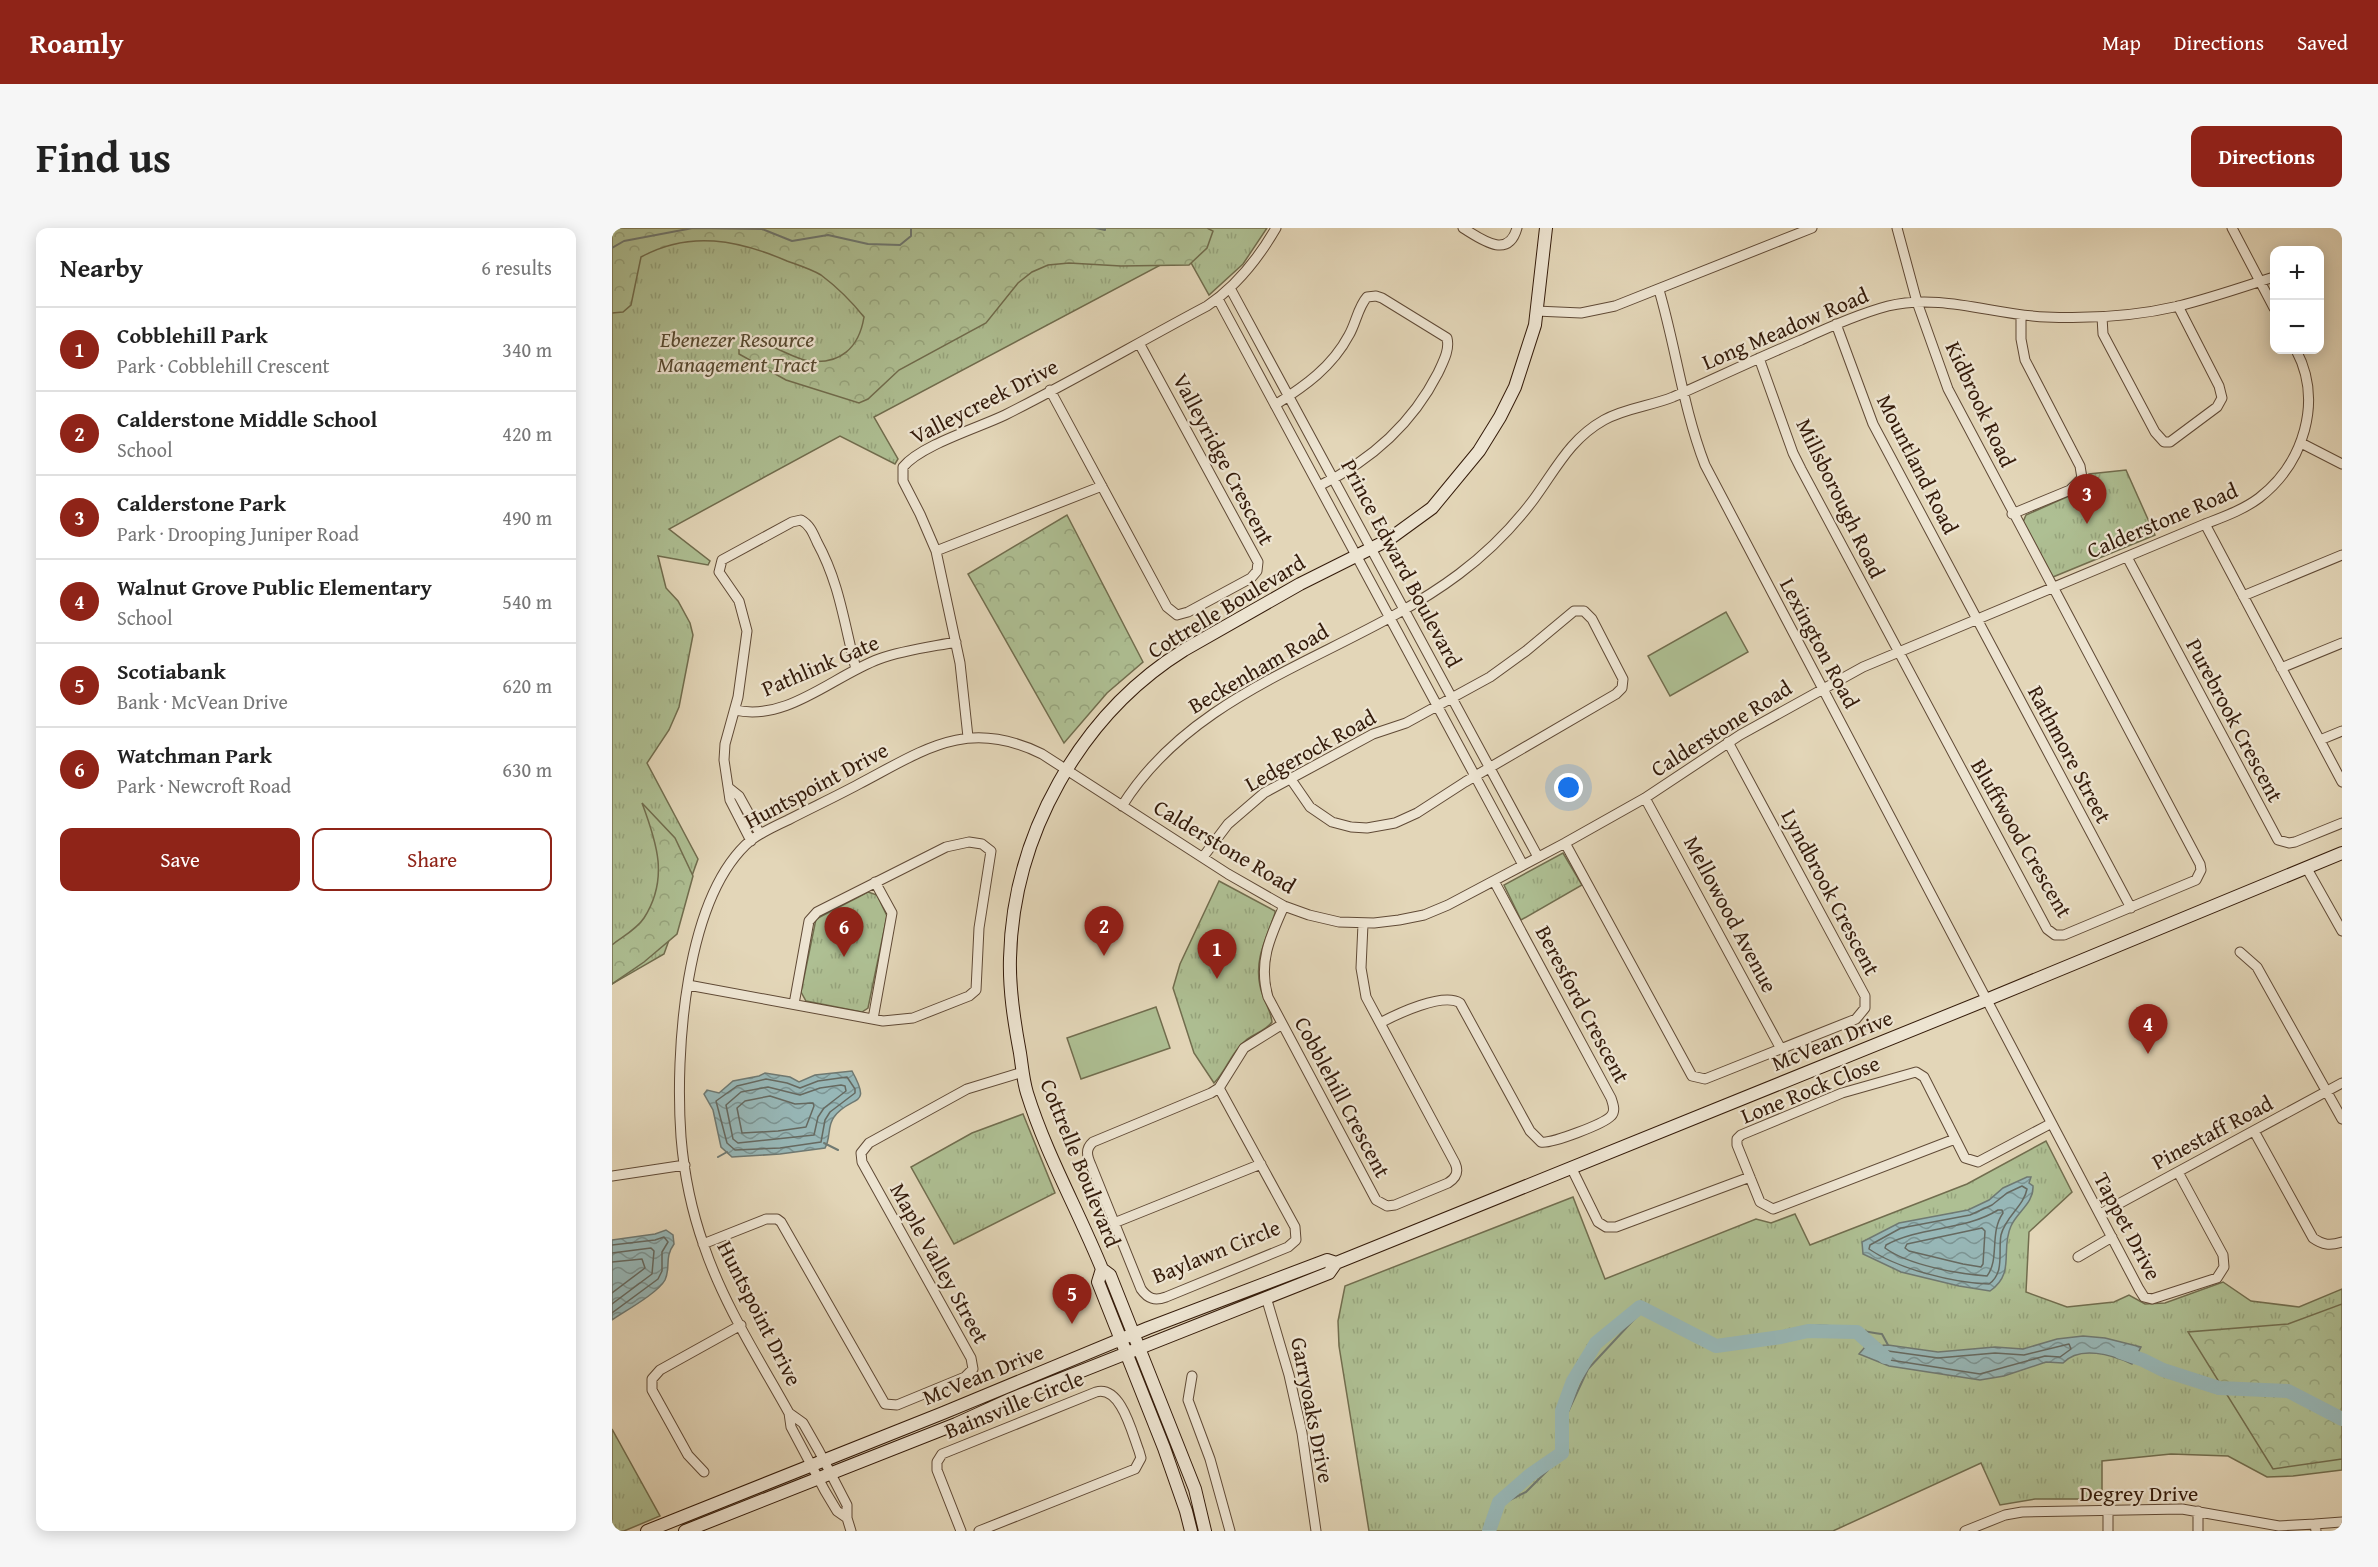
<!DOCTYPE html>
<meta charset="utf-8">
<style>
body{margin:0;font-family:"Gentium Book Plus",serif;background:#f6f6f6;color:#222}
.controls{position:absolute;right:18px;top:18px;display:grid;overflow:hidden;border-radius:12px;box-shadow:0 3px 15px #0003}
.controls button{width:54px;height:54px;display:grid;place-items:center;padding:0;border:0;border-bottom:2px solid #e0e0e0;background:#fff;color:#222;font:30px sans-serif}
.you{position:absolute;left:957px;top:560px;width:21px;height:21px;margin:-15px;border:4px solid #fff;border-radius:50%;background:#1a73e8;box-shadow:0 0 0 9px #1a73e833}
.badge{display:grid;place-items:center;width:39px;height:39px;border-radius:50%;background:#8f2418;color:#fff;font-size:20px;font-weight:700}
.pin{position:absolute;translate:-50% -50px;filter:drop-shadow(0 2px 3px #0008)}
.pin::after{content:'';position:absolute;top:32px;width:21px;height:18px;background:inherit;clip-path:polygon(0 0,100% 0,50% 100%)}
.list{margin:0;padding:0;list-style:none}
h2{display:flex;justify-content:space-between;align-items:center;height:78px;margin:0;padding:0 24px;font-size:26px}
h2 small{font-size:20px;font-weight:400;color:#767676}
.list li{display:grid;grid-template-columns:39px 1fr auto;gap:18px;align-items:center;box-sizing:border-box;height:84px;padding:0 24px;border-top:2px solid #e0e0e0}
.list b{display:block;font-size:22px;white-space:nowrap}
.list p{margin:0;font-size:20px;white-space:nowrap;color:#767676}
.list em{font-size:20px;font-style:normal;color:#767676}
.actions{display:flex;gap:12px;padding:18px 24px}
.actions a{flex:1;padding:14px 0;border:2px solid #8f2418;border-radius:12px;text-align:center;font-size:21px;color:#8f2418}
.actions .main{background:#8f2418;color:#fff}
.map{position:relative;flex:none;width:1730px;height:1303px;overflow:hidden;border-radius:12px}
header{display:flex;align-items:center;gap:36px;box-sizing:border-box;height:84px;padding:0 30px;background:#8f2418;color:#fff}
header strong{font-size:28px}
nav{display:flex;gap:33px;margin-inline-start:auto;font-size:21px}
.intro{display:flex;align-items:center;justify-content:space-between;box-sizing:border-box;height:144px;padding:0 36px}
h1{margin:0;font-size:42px}
.button{padding:15px 27px;border-radius:12px;background:#8f2418;color:#fff;font-size:21px;font-weight:700}
main{display:flex;gap:36px;padding:0 36px}
aside{flex:1;background:#fff;border-radius:12px;box-shadow:0 3px 15px #0003}
.map>svg:first-child{display:block}
.grass{fill:url(#grass-tufts);stroke:#716d4e;stroke-width:1.5}
.forest{fill:url(#forest-crowns);stroke:#716d4e;stroke-width:1.5}
.pitch{fill:#aebf93;stroke:#716d4e;stroke-width:1.5}
.water{fill:url(#water-waves);stroke:#6f7972;stroke-width:1.5}
.lines{fill:none;stroke-linecap:round;stroke-linejoin:round}
.shore{stroke:#666960;stroke-width:1.5}
.stream{stroke:#6f7972;stroke-width:2}
.river{stroke:#97b7b7;stroke-width:14}
.minor-casing{stroke:#604a36;stroke-width:11}
.secondary-casing{stroke:#341b0a;stroke-width:14}
.minor{stroke:#ede4d1;stroke-width:9}
.secondary{stroke:#ede4d1;stroke-width:12}
.labels{text-anchor:middle;dominant-baseline:central;stroke-width:4.5;stroke-linejoin:round;paint-order:stroke}
.street-label{font-size:22px;fill:#341b0a;stroke:#ede4d1}
.park-label{font-size:22px;font-style:italic;fill:#594c33;stroke:#ede4d1}
</style>
<header>
<strong>Roamly</strong>
<nav><a>Map</a><a>Directions</a><a>Saved</a></nav>
</header>
<div class="intro"><h1>Find us</h1><a class="button">Directions</a></div>
<main>
<aside>
<h2>Nearby<small>6 results</small></h2>
<ul class="list">
<li><span class="badge">1</span><div><b>Cobblehill Park</b><p>Park · Cobblehill Crescent</p></div><em>340 m</em></li>
<li><span class="badge">2</span><div><b>Calderstone Middle School</b><p>School</p></div><em>420 m</em></li>
<li><span class="badge">3</span><div><b>Calderstone Park</b><p>Park · Drooping Juniper Road</p></div><em>490 m</em></li>
<li><span class="badge">4</span><div><b>Walnut Grove Public Elementary</b><p>School</p></div><em>540 m</em></li>
<li><span class="badge">5</span><div><b>Scotiabank</b><p>Bank · McVean Drive</p></div><em>620 m</em></li>
<li><span class="badge">6</span><div><b>Watchman Park</b><p>Park · Newcroft Road</p></div><em>630 m</em></li>
</ul>
<div class="actions"><a class="main">Save</a><a>Share</a></div>
</aside>
<div class="map">
<svg width="1730" height="1303" viewBox="0 0 1730 1303">
<defs>
<pattern id="grass-tufts" width="24" height="20" patternUnits="userSpaceOnUse" patternTransform="scale(1.5)"><rect width="24" height="20" fill="#aebf93"/><path d="M3 7l-1-3M5 7V3M7 7l1-3M15 17l-1-3M17 17v-4M19 17l1-3" fill="none" stroke="#96a47d"/></pattern>
<pattern id="forest-crowns" width="20" height="18" patternUnits="userSpaceOnUse" patternTransform="scale(1.5)"><rect width="20" height="18" fill="#aebf93"/><path d="M2 6a3 3 0 1 1 6 0M12 15a3 3 0 1 1 6 0" fill="none" stroke="#96a47d"/></pattern>
<pattern id="water-waves" width="16" height="10" patternUnits="userSpaceOnUse" patternTransform="scale(1.5)"><rect width="16" height="10" fill="#97b7b7"/><path d="M0 5q4-4 8 0t8 0" fill="none" stroke="#7c9493"/></pattern>
</defs>
<rect width="100%" height="100%" fill="#e3d6b8"/>
<filter id="stains"><feTurbulence type="fractalNoise" baseFrequency=".00333" numOctaves="4"/><feColorMatrix values="0 0 0 0 .2 0 0 0 0 .09 0 0 0 0 .02 0 0 0 .5 -.17"/></filter>
<radialGradient id="worn" r=".72"><stop offset=".6" stop-color="#630" stop-opacity="0"/><stop offset="1" stop-color="#630" stop-opacity=".3"/></radialGradient>
<!-- grass -->
<path class="grass" d="M0 0H655L631 36 597 67 573 24 262 189 286 231 283 236 228 208 57 301 98 333 96 337 46 328 54 360 66 373 78 395 81 407 67 479 57 502 35 535 86 631 52 726 0 756Z
M1514 242 1543 307 1441 349 1411 294 1414 287 1471 262 1477 253V246Z
M951 625 970 657 909 692 892 657Z
M607 653 663 683V685C655 710 642 730 648 758 650 770 659 782 660 794 654 803 641 806 633 813 619 824 615 842 602 855L582 825 561 760 568 736Z
M256 664 265 667 275 688 256 780 250 784 194 773 189 764 204 691Z
M411 886 443 965 342 1016 299 939 360 905Z
M1434 913 1460 964 1417 1004 1414 1064 1455 1079 1502 1074 1517 1067 1533 1076 1553 1075 1611 1054 1639 1073 1687 1079 1730 1061V1242L1681 1248 1655 1249 1616 1228 1559 1226 1490 1233V1271H1423L1388 1277 1369 1235 1221 1303H757L727 1118 726 1093 733 1058 961 969 993 1051 1144 991 1159 995 1183 986 1198 1017 1355 956Z
M0 1201 48 1288 12 1303H0Z"/>
<!-- forest -->
<path class="forest" d="M0 0H595L601 3 595 20 577 37 509 38 457 35 436 37 420 44 406 55 374 95 287 142 256 171 247 175 174 152 127 126V118L134 106C148 112 183 131 196 133 228 137 247 120 252 89 240 74 225 59 209 47 199 41 186 37 175 33 126 12 78 2 29 29L19 77 11 84 0 85Z
M455 287 531 434 495 465 452 515 356 346Z
M30 575 63 610 81 648 65 706 32 734 0 756V717C10 709 25 701 32 690 57 651 45 615 30 575Z
M1730 1076V1231L1661 1241 1576 1104 1676 1096Z"/>
<!-- pitch -->
<path class="pitch" d="M1114 384 1136 424 1058 468 1036 428Z
M544 779 558 820 469 851 455 810Z"/>
<!-- water -->
<path class="water" d="M240 843C261 881 239 866 222 889 215 898 219 910 213 920L168 926 120 929 109 919 101 882 92 866 95 862 107 865 121 853 147 848 153 845 178 849 187 854 203 847Z
M1415 949H1419L1417 955 1421 958C1422 975 1405 984 1399 998 1388 1022 1404 1045 1378 1063L1347 1058 1289 1044 1251 1026 1250 1014 1287 995 1356 982 1377 972 1391 960Z
M54 1002 61 1007 62 1016C52 1030 59 1039 53 1052 46 1065 13 1083 0 1092V1012L43 1006Z
M1471 1108 1493 1110 1529 1119 1520 1136C1500 1127 1468 1117 1451 1135L1434 1134 1392 1148 1368 1152 1277 1138 1247 1126 1253 1119 1276 1117 1326 1124 1383 1119 1411 1121 1445 1111Z"/>
<g class="lines">
<!-- shore -->
<path class="shore" d="M235 849 243 861V865L218 884 213 892 209 914 168 920 123 922 115 915 104 873 125 858 154 851 175 855 188 860 206 853Z
M229 857 233 858 234 863 212 880 206 889 202 907 126 915 121 911 114 877 129 864 156 859 188 867 208 860Z
M158 868 183 876 201 875 202 878 194 899 166 903 130 905 125 880 133 873Z
M1410 958 1415 961C1412 978 1393 989 1389 1007 1386 1024 1393 1045 1377 1056 1342 1055 1286 1041 1257 1021L1258 1017 1289 1000 1358 987 1380 977 1395 965Z
M1386 982H1390L1391 985C1377 1005 1388 1031 1375 1048 1346 1046 1296 1037 1273 1020L1274 1017C1309 998 1352 1003 1386 982Z
M1370 1000 1373 1003 1371 1036 1369 1039 1351 1036 1297 1023 1293 1020 1295 1016Z
M0 1017 43 1012 52 1009 56 1014 50 1024V1043L46 1051 0 1085
M0 1025 39 1020 42 1023 40 1046 0 1076
M0 1034 30 1031 33 1040 0 1065
M1457 1116 1459 1121 1448 1129 1433 1128 1368 1146 1278 1132 1269 1127 1271 1124 1276 1123 1326 1130 1383 1125 1412 1127Z"/>
<!-- stream -->
<path class="stream" d="M484 0 493 2V0
M0 20 12 13 81 0 150 1 180 13 216 7 256 16 288 17 299 8V0
M212 915 226 922
M106 929 115 924
M881 1303 890 1276 914 1264 936 1242 953 1217 956 1184 976 1141 1028 1085C1060 1082 1081 1111 1112 1118 1131 1122 1153 1116 1171 1111 1181 1108 1191 1101 1201 1098 1213 1095 1255 1104 1270 1106L1276 1117"/>
<!-- river -->
<path class="river" d="M1508 1124 1531 1132 1551 1142 1607 1160 1676 1163 1730 1191
M877 1303 887 1274 918 1247 950 1225V1183L961 1153 984 1115 1028 1079 1104 1118 1169 1109 1196 1103 1245 1104 1273 1129"/>
<!-- minor casing -->
<g class="minor-casing">
<path id="minor" d="M851 0C869 11 896 32 905 0
M1620 0 1662 80
M618 60 926 629
M1047 62C1064 120 1071 180 1093 237L1527 1061 1532 1069 1540 1071 1605 1050 1612 1039 1611 1027 1566 944
M606 71 911 637
M924 83 969 85 1003 78 1200 0
M1490 89 1491 106 1543 204 1552 214H1558L1605 179 1610 170 1607 158 1566 78
M1224 96 1261 196 1519 680
M1147 130 1181 225 1189 241 1435 701 1443 707H1452L1584 652 1589 642 1588 636 1336 161 1305 74 1285 0
M438 162 555 379 565 387 576 384 639 350 645 343 646 334 527 115
M663 177C693 158 720 139 737 107 744 95 746 79 755 69L764 68 770 70 835 110C838 122 831 134 826 145 800 196 758 233 707 258
M1689 215 1730 236
M1400 286 1458 262 1470 250 1468 238 1413 132 1409 111V88
M1593 296 1730 554
M324 323 490 258
M1515 329 1666 612 1677 615 1683 614 1730 595
M1631 368 1730 327
M1669 440 1730 415
M123 482C175 494 221 448 267 431 292 422 318 419 344 414
M356 509 348 435 324 323 308 286 291 253V239C309 217 366 200 393 187 461 153 527 114 595 78 625 58 646 31 664 0
M1708 512 1730 503
M117 560 127 568 148 606
M1033 570 1169 821
M510 578C586 456 738 428 847 346 875 325 901 299 922 271 944 241 958 211 992 192 1013 180 1039 178 1061 169 1104 150 1146 130 1189 112 1217 99 1246 86 1276 78 1329 65 1382 87 1434 89 1478 91 1524 88 1567 78 1599 70 1631 59 1662 49
M139 613 118 572 112 532 113 516 126 469 135 403 127 373 107 344 110 332 180 294 189 292C198 297 201 305 205 314 228 356 232 396 244 441
M953 615 1080 848 1093 851 1244 791 1253 780V768L1116 514
M591 629 616 596 652 565 761 506 794 495 878 449 914 423 962 383H972L980 391 1011 451 1010 460 1004 466 853 554 805 585 783 595 755 600 739 599 720 594 698 579 678 550
M1694 639 1730 703
M672 678C658 709 646 735 656 769L764 972 775 978 783 977 836 955C844 950 847 944 843 935L754 769 749 740 751 696
M1628 724 1645 739 1730 891
M76 757 271 793 301 790 357 768 364 762 367 700 379 623 370 616 357 614 334 619 205 684 197 693 182 776
M261 791 280 685 263 654
M768 795C785 786 831 764 848 775L918 903 929 914C939 916 992 896 999 888 1004 883 1001 876 999 870L882 653
M607 860 683 999 684 1012 676 1019 554 1069C543 1073 536 1071 529 1061L479 937C475 928 473 921 481 914L599 865 607 860 632 820 669 797
M1642 903 1701 1010C1711 1017 1718 1018 1730 1014
M1343 911 1161 981 1148 974 1125 917V911L1129 907 1230 865 1304 844 1312 849 1353 930 1366 934 1438 896
M959 939 986 994 994 999H1004L1138 949
M0 948 73 937
M1488 986 1730 855
M502 995 649 936
M91 1016 154 991H165L169 994 273 1176 285 1177 353 1149 361 1141 359 1130 250 934 249 925 257 915 355 861 411 844
M1466 1029 1500 1009
M654 1069 677 1147 690 1205 704 1303
M580 1148 576 1172 598 1231 618 1303
M177 1185 191 1195 207 1223 235 1277V1290L239 1303
M92 1244 76 1227 40 1162V1151L48 1142 129 1097
M1496 1283V1303
M235 1290 225 1283 213 1263 179 1199 177 1185C147 1131 112 1077 92 1018 80 984 72 946 69 909 63 826 72 669 139 612 150 604 163 598 176 592 199 580 223 569 247 556 312 522 355 489 430 526L616 646 672 678 697 687 727 694 762 695 787 692 812 687 836 677 953 615 1033 570 1128 507 1251 439 1593 296C1611 289 1631 282 1647 270 1692 235 1711 173 1684 122
M1703 1296 1730 1294
M349 1303 325 1242V1234L330 1226 484 1164C509 1157 520 1205 527 1223L529 1230 523 1241 367 1303
M1353 1303 1393 1287 1410 1284 1570 1281 1667 1298 1703 1296 1704 1303
M1586 1303V1283"/>
</g>
<!-- secondary casing -->
<g class="secondary-casing">
<path id="secondary" d="M490 1041 486 1054 552 1220 574 1283 579 1303
M35 1303 331 1185 536 1100 715 1032 724 1035
M73 1303 344 1196 399 1171 717 1045 724 1035 1374 772 1730 625
M593 1303 583 1261 498 1047 490 1041C466 982 434 926 415 865 411 852 410 838 408 825 402 793 397 762 398 730 401 607 468 487 572 422L688 356 776 312 820 280 867 223 888 189 903 159 923 97 934 0"/>
</g>
<!-- minor -->
<use href="#minor" class="minor"/>
<!-- secondary -->
<use href="#secondary" class="secondary"/>
</g>
<g class="labels">
<!-- street labels -->
<g class="street-label">
<text transform="translate(1173 100) rotate(-23)">Long Meadow Road</text>
<text transform="translate(372 173) rotate(-27)">Valleycreek Drive</text>
<text transform="translate(1369 176) rotate(65)">Kidbrook Road</text>
<text transform="translate(612 231) rotate(62)">Valleyridge Crescent</text>
<text transform="translate(1306 236) rotate(63)">Mountland Road</text>
<text transform="translate(1229 270) rotate(64)">Millsborough Road</text>
<text transform="translate(1550 292) rotate(-23)">Calderstone Road</text>
<text transform="translate(790 335) rotate(62)">Prince Edward Boulevard</text>
<text transform="translate(614 378) rotate(-31)">Cottrelle Boulevard</text>
<text transform="translate(1208 415) rotate(62)">Lexington Road</text>
<text transform="translate(208 437) rotate(-23)">Pathlink Gate</text>
<text transform="translate(646 440) rotate(-30)">Beckenham Road</text>
<text transform="translate(1623 492) rotate(62)">Purebrook Crescent</text>
<text transform="translate(1109 500) rotate(-32)">Calderstone Road</text>
<text transform="translate(698 522) rotate(-29)">Ledgerock Road</text>
<text transform="translate(1458 526) rotate(62)">Rathmore Street</text>
<text transform="translate(204 557) rotate(-28)">Huntspoint Drive</text>
<text transform="translate(1410 610) rotate(60)">Bluffwood Crescent</text>
<text transform="translate(613 618) rotate(31)">Calderstone Road</text>
<text transform="translate(1219 664) rotate(62)">Lyndbrook Crescent</text>
<text transform="translate(1119 686) rotate(62)">Mellowood Avenue</text>
<text transform="translate(971 776) rotate(62)">Beresford Crescent</text>
<text transform="translate(1220 812) rotate(-22)">McVean Drive</text>
<text transform="translate(1198 861) rotate(-22)">Lone Rock Close</text>
<text transform="translate(731 869) rotate(62)">Cobblehill Crescent</text>
<text transform="translate(1600 904) rotate(-28)">Pinestaff Road</text>
<text transform="translate(469 935) rotate(68)">Cottrelle Boulevard</text>
<text transform="translate(1516 998) rotate(62)">Tappet Drive</text>
<text transform="translate(604 1023) rotate(-22)">Baylawn Circle</text>
<text transform="translate(328 1035) rotate(61)">Maple Valley Street</text>
<text transform="translate(148 1085) rotate(63)">Huntspoint Drive</text>
<text transform="translate(371 1146) rotate(-22)">McVean Drive</text>
<text transform="translate(402 1176) rotate(-22)">Bainsville Circle</text>
<text transform="translate(701 1182) rotate(79)">Garryoaks Drive</text>
<text x="1527" y="1265">Degrey Drive</text>
</g>
<!-- park labels -->
<g class="park-label">
<text x="125" y="111">Ebenezer Resource<tspan x="125" dy="25">Management Tract</tspan></text>
</g>
</g>
<rect width="100%" height="100%" filter="url(#stains)"/>
<rect width="100%" height="100%" fill="url(#worn)"/>
</svg>
<div class="controls">
<button>+</button>
<button>−</button>
</div>
<div class="you"></div>
<div class="pin badge" style="left:605px;top:751px">1</div>
<div class="pin badge" style="left:492px;top:728px">2</div>
<div class="pin badge" style="left:1475px;top:296px">3</div>
<div class="pin badge" style="left:1536px;top:826px">4</div>
<div class="pin badge" style="left:460px;top:1096px">5</div>
<div class="pin badge" style="left:232px;top:729px">6</div>
</div>
</main>
